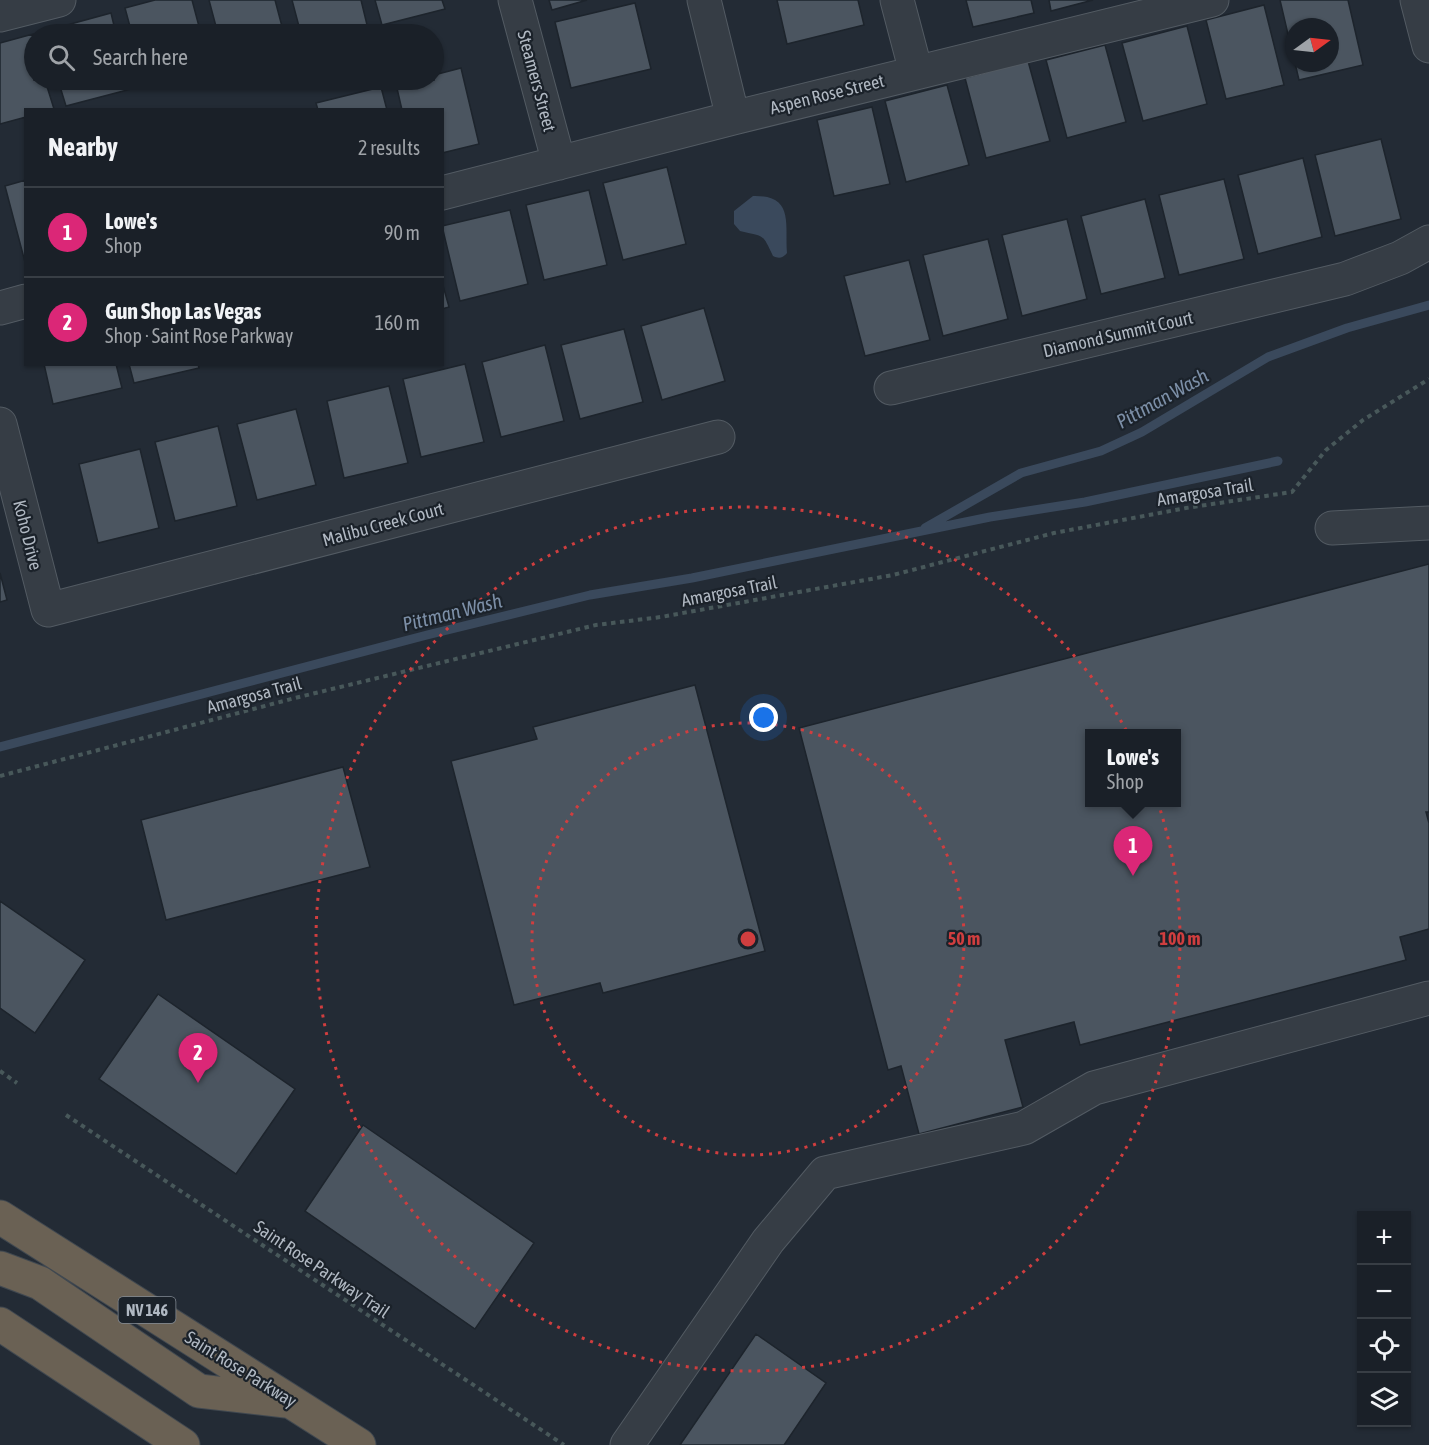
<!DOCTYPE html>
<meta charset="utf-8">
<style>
body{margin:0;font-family:"Asap Condensed",sans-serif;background:#272d34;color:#f1f3f6}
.controls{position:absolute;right:18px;bottom:18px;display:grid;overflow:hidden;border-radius:0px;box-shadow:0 2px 4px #0004}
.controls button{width:54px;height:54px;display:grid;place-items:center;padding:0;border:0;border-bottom:2px solid #383e45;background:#1a2028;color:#f1f3f6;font:30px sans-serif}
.compass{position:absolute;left:1285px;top:18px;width:54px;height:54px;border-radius:50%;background:#1a2028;box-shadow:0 2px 4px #0004;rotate:75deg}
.you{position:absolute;left:764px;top:718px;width:21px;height:21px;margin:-15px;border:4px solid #fff;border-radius:50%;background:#1a73e8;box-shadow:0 0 0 9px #1a73e833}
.badge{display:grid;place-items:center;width:39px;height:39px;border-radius:50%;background:#db2777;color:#fff;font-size:20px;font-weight:700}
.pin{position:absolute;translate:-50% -50px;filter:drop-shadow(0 2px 3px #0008)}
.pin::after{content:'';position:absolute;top:32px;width:21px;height:18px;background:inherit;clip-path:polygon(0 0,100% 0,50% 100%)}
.popup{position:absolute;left:1085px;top:729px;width:96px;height:78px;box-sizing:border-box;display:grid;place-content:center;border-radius:0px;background:#1a2028;filter:drop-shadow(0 2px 4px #0005);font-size:20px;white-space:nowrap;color:#9fa3a8}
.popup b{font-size:22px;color:#f1f3f6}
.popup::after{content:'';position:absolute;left:50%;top:100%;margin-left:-12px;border:12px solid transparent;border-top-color:#1a2028}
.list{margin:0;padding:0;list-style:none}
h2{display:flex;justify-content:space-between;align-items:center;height:78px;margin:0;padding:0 24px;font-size:26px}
h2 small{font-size:20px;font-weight:400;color:#9fa3a8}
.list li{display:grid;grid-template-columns:39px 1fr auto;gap:18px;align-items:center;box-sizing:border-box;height:90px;padding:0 24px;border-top:2px solid #383e45}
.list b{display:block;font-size:22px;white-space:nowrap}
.list p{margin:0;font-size:20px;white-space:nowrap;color:#9fa3a8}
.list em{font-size:20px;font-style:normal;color:#9fa3a8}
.icon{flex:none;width:33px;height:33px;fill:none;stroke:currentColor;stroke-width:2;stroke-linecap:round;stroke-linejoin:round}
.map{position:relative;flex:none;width:1429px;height:1445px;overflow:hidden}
.search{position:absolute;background:#1a2028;box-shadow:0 2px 4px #0004;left:24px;top:24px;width:420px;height:66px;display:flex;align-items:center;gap:15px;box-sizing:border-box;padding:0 21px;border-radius:33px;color:#9fa3a8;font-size:22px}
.panel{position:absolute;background:#1a2028;box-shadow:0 2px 4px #0004;left:24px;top:108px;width:420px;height:258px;border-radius:0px}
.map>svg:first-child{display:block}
.water{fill:#3a495c}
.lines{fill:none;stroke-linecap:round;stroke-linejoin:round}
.stream{stroke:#3a495c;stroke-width:9}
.building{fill:#4b5560;stroke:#1d242c;stroke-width:1.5;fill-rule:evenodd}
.minor-casing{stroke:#535b63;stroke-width:35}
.highway-casing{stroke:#404850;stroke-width:35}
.path{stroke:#48585a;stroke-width:4;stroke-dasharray:4.5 4.5;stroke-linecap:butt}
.minor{stroke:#363d45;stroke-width:33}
.highway{stroke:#6a6154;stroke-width:33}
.ring{fill:none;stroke:#d03e3f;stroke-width:3;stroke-dasharray:3 6}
.labels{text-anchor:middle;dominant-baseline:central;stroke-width:4.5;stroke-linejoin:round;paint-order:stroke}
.shield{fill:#1b222a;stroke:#838b94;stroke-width:1.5}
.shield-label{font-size:16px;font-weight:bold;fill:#b0b8c2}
.street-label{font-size:18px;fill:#b0b8c2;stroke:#1b222a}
.water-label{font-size:20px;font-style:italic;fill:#7c8fa7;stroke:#1b222a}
.centre{fill:#d03e3f;stroke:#1b222a;stroke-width:3}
.ring-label{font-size:18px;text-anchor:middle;font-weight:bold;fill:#d03e3f;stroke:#1b222a;stroke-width:4.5;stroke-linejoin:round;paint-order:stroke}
</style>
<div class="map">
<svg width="1429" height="1445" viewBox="0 0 1429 1445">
<rect width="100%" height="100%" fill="#232b35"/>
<!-- water -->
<path class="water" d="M753 196C794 195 785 223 787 253 783 258 779 259 773 256 762 233 765 237 740 231L734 224V211Z"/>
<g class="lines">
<!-- stream -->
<path class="stream" d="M925 528 1021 473 1101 451 1142 432 1268 357 1347 328 1429 305
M0 747 427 635 590 595 692 578 990 517 1085 502 1278 461"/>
</g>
<!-- building -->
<path class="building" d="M155 0H192L201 34H132L125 8Z
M209 0H275L284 34H218Z
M292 0H361L368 29 348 34H301Z
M375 0H442L445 9 382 25Z
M549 0H587L552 10Z
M777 0H858L864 25 787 44Z
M966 0H1031L1034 13 973 27Z
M1049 0H1093L1051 11Z
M1280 0H1348L1363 65 1299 80 1295 63H1330V27H1294V60Z
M635 3 651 69 571 88 555 22Z
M1264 5 1284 85 1226 99 1206 20Z
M111 13 116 34H46L45 31Z
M1187 26 1207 104 1143 121 1122 43Z
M33 34 34 80H45L54 109 26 110V117L0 124V43Z
M1105 45 1126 122 1067 138 1046 60Z
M1028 61 1050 141 986 158 965 78Z
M461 68 479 144 442 153V110H402L396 84 415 80H434V75Z
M58 80H128L131 89 66 106Z
M143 80H166L145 85Z
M947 85 969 165 906 182 885 101Z
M381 87 387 110H318L316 103Z
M872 107 890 184 834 196 817 120Z
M1381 139 1401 219 1335 236 1315 155Z
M1303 158 1322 237 1258 254 1238 175Z
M667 167 686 244 623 260 603 183Z
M1224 179 1244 259 1179 275 1159 195Z
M26 180V262H25L5 186Z
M589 190 607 265 544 280 526 205Z
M1145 199 1165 278 1101 294 1081 216Z
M510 210 528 284 460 301 442 226Z
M1067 219 1087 299 1022 316 1002 235Z
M988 239 1008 319 943 336 923 255Z
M909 260 930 340 865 356 844 276Z
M442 282 449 307 442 309Z
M704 308 725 381 662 400 641 326Z
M624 329 643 402 580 419 561 345Z
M545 345 564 421 501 437 482 362Z
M44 364H116L122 388 53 404Z
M129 364H198L199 368 134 383Z
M465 364 484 442 421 457 403 379Z
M389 386 408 463 344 478 327 401Z
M296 409 316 485 257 500 237 424Z
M218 426 237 506 175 521 155 442Z
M140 449 159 528 98 543 79 464Z
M1429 564V812H1426L1429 823V929L1400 937 1406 960 1080 1045 1074 1022 1005 1040 1023 1107 919 1134 901 1066 888 1070 799 728ZM1090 734H1176V802H1090Z
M0 573 7 600 0 602Z
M695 685 765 951 603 993 600 983 514 1005 451 761 537 739 533 727Z
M343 767 370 867 166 920 141 820Z
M0 901 85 960 35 1033 0 1008Z
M158 994 295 1089 236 1174 99 1079Z
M363 1125 534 1243 475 1329 305 1211Z
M756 1334 826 1383 784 1445H680Z"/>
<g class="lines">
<!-- minor casing -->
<g class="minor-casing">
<path id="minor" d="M515 0 559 163
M704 0 733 118
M897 0 916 72
M1417 0 1429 46
M0 15 59 0
M442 193 733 118 1212 0
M0 308 26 301
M891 388 1345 279 1400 258 1429 242
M0 424 48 610 718 437
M1332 528 1429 523
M627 1445 768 1241 825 1173 1024 1128 1094 1088 1429 998"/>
</g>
<!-- highway casing -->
<g class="highway-casing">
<path id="highway" d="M0 1217 359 1445
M0 1268 40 1283 199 1391 286 1401
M0 1324 183 1445"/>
</g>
<!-- path -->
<path class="path" d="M0 776 295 698 596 625 661 617 893 575 1054 533 1186 508 1292 492 1326 450 1363 420 1429 379
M0 1071 17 1083
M66 1115 564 1445"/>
<!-- minor -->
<use href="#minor" class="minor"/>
<!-- highway -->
<use href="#highway" class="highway"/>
</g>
<!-- distance rings -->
<g class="ring">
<circle cx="748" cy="939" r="216"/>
<circle cx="748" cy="939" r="432"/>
</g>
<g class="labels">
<!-- shield labels -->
<rect class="shield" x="118.5" y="1297" width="57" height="26" rx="4.5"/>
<g class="shield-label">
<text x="147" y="1310">NV 146</text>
</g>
<!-- street labels -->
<g class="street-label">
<text transform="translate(537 81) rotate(75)">Steamers Street</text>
<text transform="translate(827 94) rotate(-14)">Aspen Rose Street</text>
<text transform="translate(1118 334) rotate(-13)">Diamond Summit Court</text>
<text transform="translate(1205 492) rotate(-9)">Amargosa Trail</text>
<text transform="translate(383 524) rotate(-15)">Malibu Creek Court</text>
<text transform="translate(28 535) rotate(76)">Koho Drive</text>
<text transform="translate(729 591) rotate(-11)">Amargosa Trail</text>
<text transform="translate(254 695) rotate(-15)">Amargosa Trail</text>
<text transform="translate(322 1269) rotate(34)">Saint Rose Parkway Trail</text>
<text transform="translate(241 1369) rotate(32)">Saint Rose Parkway</text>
</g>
<!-- water labels -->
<g class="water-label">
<text transform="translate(1162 398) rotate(-29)">Pittman Wash</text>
<text transform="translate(452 612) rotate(-14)">Pittman Wash</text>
</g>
</g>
<circle cx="748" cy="939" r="9" class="centre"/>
<g class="ring-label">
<text x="964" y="945">50 m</text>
<text x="1180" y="945">100 m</text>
</g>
</svg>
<div class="controls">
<button>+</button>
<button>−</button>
<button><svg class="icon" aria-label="locate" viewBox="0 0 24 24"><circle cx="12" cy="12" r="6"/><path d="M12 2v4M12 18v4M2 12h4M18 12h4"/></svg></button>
<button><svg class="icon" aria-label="layers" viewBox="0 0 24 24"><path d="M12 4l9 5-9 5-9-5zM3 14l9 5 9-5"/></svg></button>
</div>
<svg class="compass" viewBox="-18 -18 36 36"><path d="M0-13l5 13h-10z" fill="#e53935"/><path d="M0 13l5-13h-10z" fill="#9fa3a8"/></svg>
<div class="you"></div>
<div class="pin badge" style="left:1133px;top:876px">1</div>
<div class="popup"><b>Lowe's</b>Shop</div>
<div class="pin badge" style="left:198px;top:1083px">2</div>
<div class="search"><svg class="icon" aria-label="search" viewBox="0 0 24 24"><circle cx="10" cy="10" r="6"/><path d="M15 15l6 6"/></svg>Search here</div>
<section class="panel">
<h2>Nearby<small>2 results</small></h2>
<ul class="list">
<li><span class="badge">1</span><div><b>Lowe's</b><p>Shop</p></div><em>90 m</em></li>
<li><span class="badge">2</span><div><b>Gun Shop Las Vegas</b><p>Shop · Saint Rose Parkway</p></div><em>160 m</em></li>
</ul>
</section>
</div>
